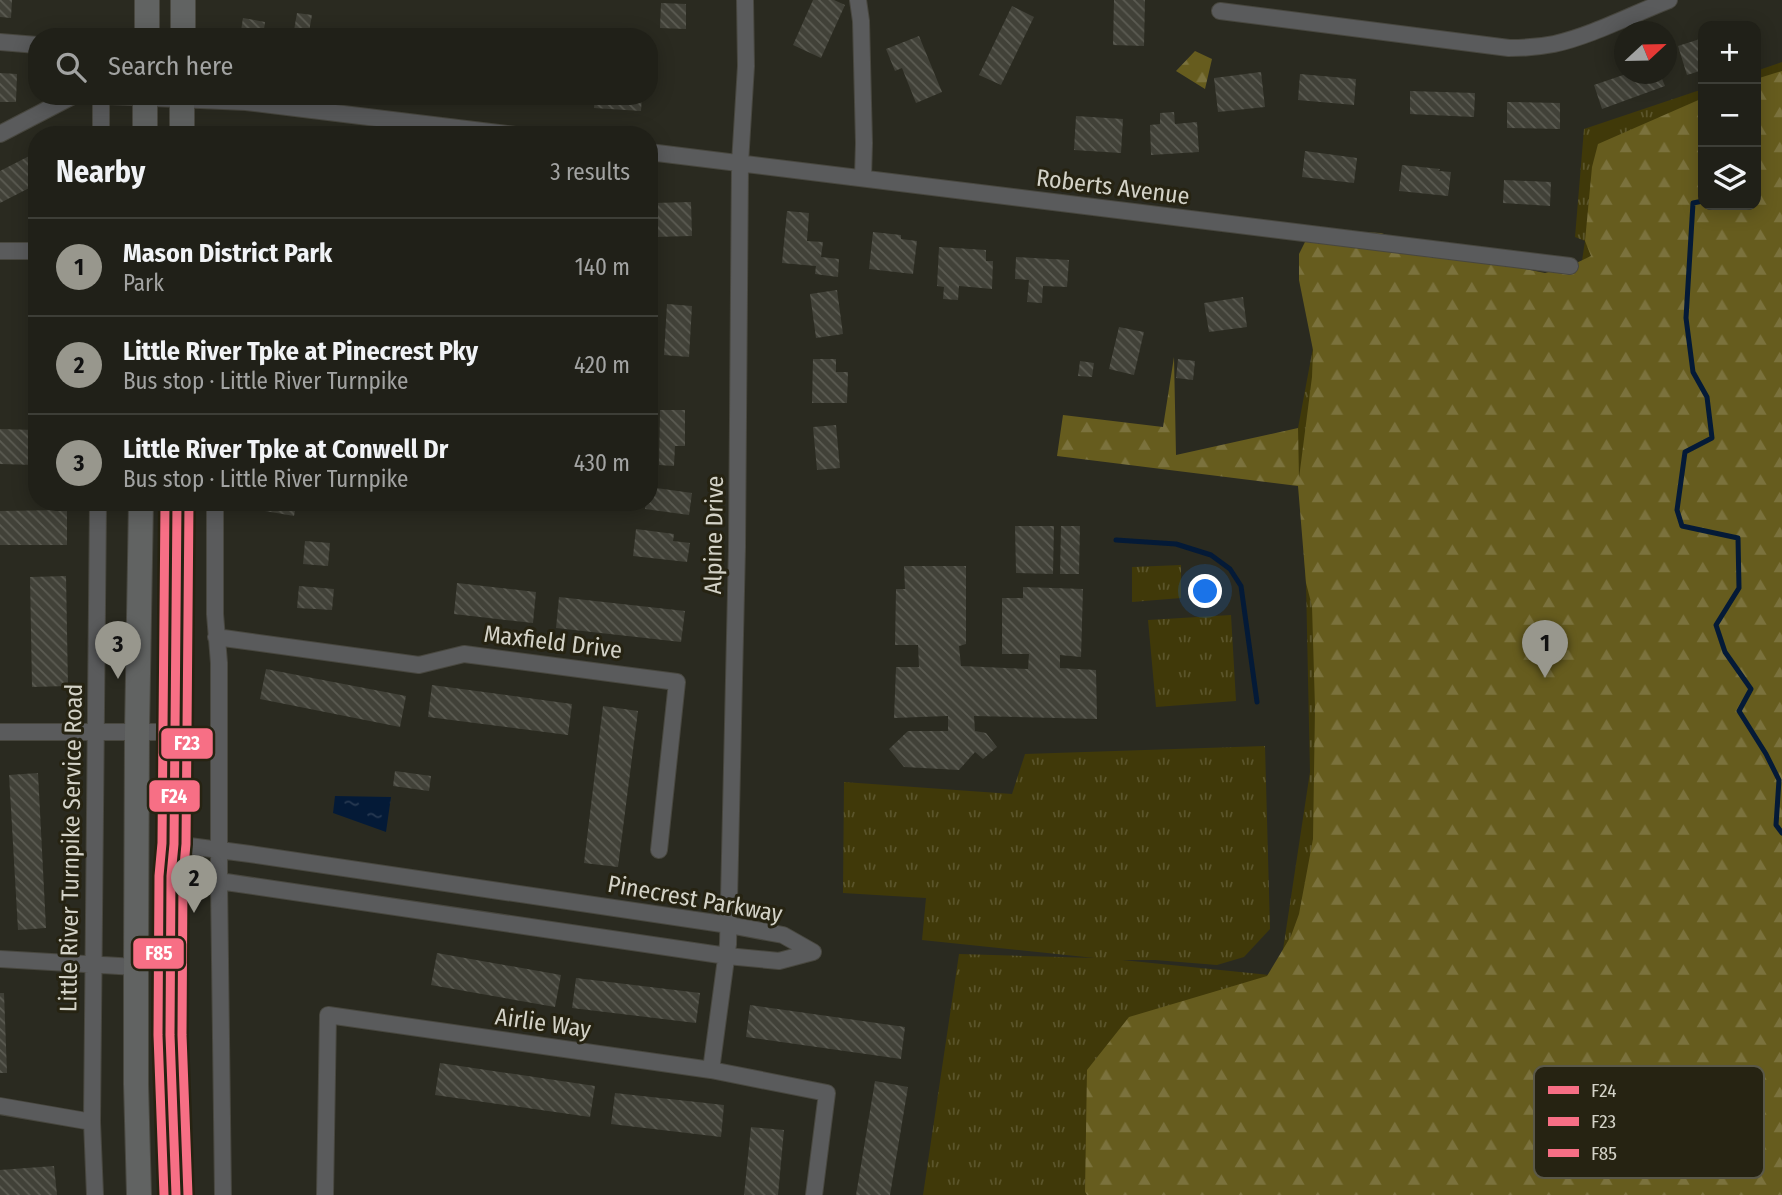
<!DOCTYPE html>
<meta charset="utf-8">
<style>
body{margin:0;font-family:"Fira Sans Condensed",sans-serif;background:#282821;color:#f1f3f6}
.controls{position:absolute;right:21px;top:21px;display:grid;overflow:hidden;border-radius:14px;box-shadow:0 4px 18px #0003}
.controls button{width:63px;height:63px;display:grid;place-items:center;padding:0;border:0;border-bottom:2px solid #3d3e37;background:#202018;color:#f1f3f6;font:35px sans-serif}
.compass{position:absolute;left:1614px;top:21px;width:63px;height:63px;border-radius:50%;background:#202018;box-shadow:0 4px 18px #0003;rotate:68deg}
.you{position:absolute;left:1206px;top:592px;width:24px;height:24px;margin:-18px;border:5px solid #fff;border-radius:50%;background:#1a73e8;box-shadow:0 0 0 10px #1a73e833}
.badge{display:grid;place-items:center;width:46px;height:46px;border-radius:50%;background:#98978d;color:#111;font-size:23px;font-weight:700}
.pin{position:absolute;translate:-50% -58px;filter:drop-shadow(0 2px 4px #0008)}
.pin::after{content:'';position:absolute;top:37px;width:24px;height:21px;background:inherit;clip-path:polygon(0 0,100% 0,50% 100%)}
.list{margin:0;padding:0;list-style:none}
h2{display:flex;justify-content:space-between;align-items:center;height:91px;margin:0;padding:0 28px;font-size:30px}
h2 small{font-size:23px;font-weight:400;color:#a2a3a2}
.list li{display:grid;grid-template-columns:46px 1fr auto;gap:21px;align-items:center;box-sizing:border-box;height:98px;padding:0 28px;border-top:2px solid #3d3e37}
.list b{display:block;font-size:26px;white-space:nowrap}
.list p{margin:0;font-size:23px;white-space:nowrap;color:#a2a3a2}
.list em{font-size:23px;font-style:normal;color:#a2a3a2}
.icon{flex:none;width:38px;height:38px;fill:none;stroke:currentColor;stroke-width:2;stroke-linecap:round;stroke-linejoin:round}
.map{position:relative;flex:none;width:1782px;height:1195px;overflow:hidden}
.search{position:absolute;background:#202018;box-shadow:0 4px 18px #0003;left:28px;top:28px;width:630px;height:77px;display:flex;align-items:center;gap:18px;box-sizing:border-box;padding:0 24px;border-radius:28px;color:#a2a3a2;font-size:26px}
.panel{position:absolute;background:#202018;box-shadow:0 4px 18px #0003;left:28px;top:126px;width:630px;height:385px;border-radius:28px}
.map>svg:first-child{display:block}
.grass{fill:url(#grass-tufts)}
.forest{fill:url(#forest-firs)}
.water{fill:url(#water-ripples)}
.lines{fill:none;stroke-linecap:round;stroke-linejoin:round}
.stream{stroke:#041a37;stroke-width:5}
.building{fill:url(#building-back-hatch)}
.street-casing{stroke:#48473f;stroke-width:18}
.primary-casing{stroke:#48473f;stroke-width:26}
.street{stroke:#5a5b5c;stroke-width:16}
.primary{stroke:#616362;stroke-width:24}
.bus-1-casing{stroke:#262312;stroke-width:14}
.bus-2-casing{stroke:#262312;stroke-width:14}
.bus-3-casing{stroke:#262312;stroke-width:14}
.bus-1{stroke:#f76f85;stroke-width:9}
.bus-2{stroke:#f76f85;stroke-width:9}
.bus-3{stroke:#f76f85;stroke-width:9}
.labels{text-anchor:middle;dominant-baseline:central;stroke-width:6;stroke-linejoin:round;paint-order:stroke}
.street-label{font-size:24px;fill:#d3d2c7;stroke:#262312}
.key{fill:#262312;stroke:#5a5848;stroke-width:2}
.key-label{font-size:19px;fill:#d3d2c7}
.line-badge{stroke:#262312;stroke-width:2.5}
.badge-label{font-size:19px;text-anchor:middle;font-weight:bold;fill:#fff}
</style>
<div class="map">
<svg width="1782" height="1195" viewBox="0 0 1782 1195">
<defs>
<pattern id="grass-tufts" width="24" height="20" patternUnits="userSpaceOnUse" patternTransform="scale(1.75)"><rect width="24" height="20" fill="#403909"/><path d="M3 7l-1-3M5 7V3M7 7l1-3M15 17l-1-3M17 17v-4M19 17l1-3" fill="none" stroke="#5b552b"/></pattern>
<pattern id="forest-firs" width="22" height="20" patternUnits="userSpaceOnUse" patternTransform="scale(1.75)"><rect width="22" height="20" fill="#665c1e"/><path d="M5 1l3.5 6h-7zM16 11l3.5 6h-7z" fill="#7b723d"/></pattern>
<pattern id="water-ripples" width="26" height="14" patternUnits="userSpaceOnUse" patternTransform="scale(1.75)"><rect width="26" height="14" fill="#041a37"/><path d="M2 4q2-2 4 0t4 0M15 11q2-2 4 0t4 0" fill="none" stroke="#283a52"/></pattern>
<pattern id="building-back-hatch" width="6" height="6" patternUnits="userSpaceOnUse" patternTransform="scale(1.75)"><rect width="6" height="6" fill="#414138"/><path d="M-1 5l2 2M0 0l6 6M5-1l2 2" fill="none" stroke="#5c5c53"/></pattern>
</defs>
<rect width="100%" height="100%" fill="#2a2a20"/>
<!-- grass -->
<path class="grass" d="M1782 62V1195H923L959 954 1095 958 922 940 926 898 843 893 844 782 1012 794 1025 754 1265 746 1270 929 1244 957 1217 965 1155 960H1122L1279 976 1310 772 1306 583 1296 439 1325 283 1577 294 1585 241 1575 237 1584 129 1703 89V205H1756V71Z
M1181 565V598L1132 602V567Z
M1231 615 1236 701 1156 707 1148 620Z"/>
<!-- forest -->
<path class="forest" d="M1195 51 1212 59 1205 89 1176 71Z
M1782 71V1195H1087L1085 1192 1087 1070 1129 1017 1267 976 1291 936 1299 914 1313 839 1315 708 1312 606 1306 583 1298 486 1057 456 1063 415 1163 427 1174 357 1176 455 1298 428 1299 478 1312 377 1313 350 1299 280V254L1308 236 1357 232 1381 233 1427 249 1545 273 1570 266 1591 256 1585 241 1592 167 1598 144 1703 98V205H1756V79Z"/>
<!-- water -->
<path class="water" d="M335 796 391 797 386 832 333 813Z"/>
<g class="lines">
<!-- stream -->
<path class="stream" d="M1703 201 1693 203 1686 318 1693 372 1707 397 1712 438 1685 452 1677 510 1682 526 1738 538 1739 588 1716 625 1725 652 1751 689 1739 711 1766 754 1779 780 1776 825 1782 833
M1116 540 1176 544 1211 555 1230 569 1241 586 1257 702"/>
</g>
<!-- building -->
<path class="building" d="M0 0H12L11 18 0 17Z
M813 0H834L845 5 821 58 793 45Z
M1114 0H1145L1144 46 1113 45Z
M661 3 686 4V29L660 28Z
M1012 6 1034 17 1001 85 979 75Z
M297 13 312 15 308 37 293 36Z
M243 18 265 22 263 37H240Z
M376 30 425 32V37H376Z
M919 36 942 92 916 103 902 68 895 71 886 49Z
M1703 38V70L1687 75 1678 46Z
M1261 72 1265 107 1218 112 1214 78Z
M0 73 17 74 16 102H0Z
M1300 74 1356 79 1354 105 1298 100Z
M1626 74H1660L1665 86 1602 109 1594 85Z
M1410 91 1475 93 1474 117 1410 114Z
M595 96H642L641 111 594 108Z
M1507 102 1560 103V129L1507 128Z
M1174 112 1175 124 1197 122 1199 152 1151 155 1150 125 1160 124V113Z
M1076 116 1123 119 1121 153 1074 150Z
M1305 151 1357 158 1354 183 1302 177Z
M37 152V184L0 203V171Z
M1402 165 1440 169 1439 171 1451 172 1448 196 1399 191Z
M1504 180 1551 182 1550 206 1503 203Z
M691 202 692 236 654 237 653 203Z
M787 211 809 213 807 241 823 242 821 257 839 259 838 277 815 274 816 266 782 263Z
M873 232 901 235V239L917 241 913 274 869 269Z
M939 247 986 250V261H993L992 289 959 286 958 300 943 299 944 287 937 286Z
M1016 257 1069 260 1067 287 1043 286 1042 303 1027 302 1029 280 1015 279Z
M32 289H37V374L35 375Z
M837 290 843 334 816 338 810 294Z
M1243 297 1247 327 1209 332 1204 303Z
M667 304 692 306 689 357 664 355Z
M1119 327 1144 332 1134 375 1109 369Z
M813 359H836V372H848L847 403H812Z
M1178 359 1195 361 1193 380 1176 378Z
M1080 361 1094 363 1092 377 1078 376Z
M660 410H685V446H675L674 466 659 465Z
M836 425 840 468 817 470 813 427Z
M0 429 37 430V465L0 464Z
M649 487 692 493 689 515 645 509 646 502H649Z
M266 502H297L294 516 265 511Z
M67 510V545H0V511Z
M1015 526H1054L1053 574 1016 573Z
M1061 526H1080L1079 574H1060Z
M636 529 674 534 673 541 690 543 687 562 633 556Z
M305 541 330 543 328 566 303 564Z
M904 566H966V644L959 646 961 666 1028 669 1029 654H1002V598H1023V587L1083 589 1081 657 1060 655V668L1096 670 1097 719 974 716 975 731 986 733 997 747 983 759 975 752 959 770 904 767 889 749 908 731H948V716L894 718 896 667H919L918 645H895L896 589H905Z
M66 576 68 686 32 687 30 577Z
M457 583 536 592 533 623 454 614Z
M299 586 334 589 332 610 297 608Z
M559 597 685 611 681 642 556 628Z
M266 669 406 696 400 727 260 699Z
M432 685 572 704 568 735 428 717Z
M603 706 638 711 618 867 584 863Z
M395 771 431 776 429 791 393 786Z
M38 773 46 928 18 930 9 775Z
M437 953 561 975 555 1007 431 985Z
M576 978 700 993 696 1023 572 1008Z
M0 993H4L7 1073H0Z
M750 1005 905 1027 901 1059 746 1037Z
M440 1063 595 1086 590 1117 435 1095Z
M875 1081 908 1087 890 1195H856Z
M615 1093 724 1105 721 1137 611 1124Z
M751 1127 784 1130 778 1195H744Z
M54 1166 57 1195H0V1170Z"/>
<g class="lines">
<!-- street casing -->
<g class="street-casing">
<path id="street" d="M858 0 861 21 864 143 863 177
M1220 11 1509 48C1524 48 1539 47 1554 44 1591 36 1633 14 1669 0
M0 42 37 45
M101 96V135
M107 96 246 102 515 135
M0 134 73 96
M649 152 1570 266
M0 251H37
M215 502V614L219 663V881L223 1195
M216 637 419 665 464 654 677 682 659 850
M0 732H175
M174 844 250 854 729 925 783 935 813 952
M171 876 219 881 727 956 779 961 813 952
M0 959 136 967
M711 1070 728 944 737 547 740 163 746 66 745 0
M0 1106 92 1122
M95 1195 92 1122 98 502
M325 1195 328 1015 711 1070 827 1093 814 1195"/>
</g>
<!-- primary casing -->
<g class="primary-casing">
<path id="primary" d="M147 37V0
M183 37V0
M145 135V96
M182 135V96
M139 1195 136 1084V967L137 732 141 502
M176 1195 170 1035 171 876 174 844 177 502"/>
</g>
<!-- street -->
<use href="#street" class="street"/>
<!-- primary -->
<use href="#primary" class="primary"/>
<!-- bus-1 casing -->
<g class="bus-1-casing">
<path id="bus-1" d="M176 1195 170 1035 171 876 174 844 177 502"/>
</g>
<!-- bus-2 casing -->
<g class="bus-2-casing">
<path id="bus-2" d="M188 1195 182 1035 183 877 186 844 189 502"/>
</g>
<!-- bus-3 casing -->
<g class="bus-3-casing">
<path id="bus-3" d="M164 1195 158 1035 159 876 162 843 165 502"/>
</g>
<!-- bus-1 -->
<use href="#bus-1" class="bus-1"/>
<!-- bus-2 -->
<use href="#bus-2" class="bus-2"/>
<!-- bus-3 -->
<use href="#bus-3" class="bus-3"/>
</g>
<g class="labels">
<!-- street labels -->
<g class="street-label">
<text transform="translate(1113 187) rotate(7)">Roberts Avenue</text>
<text transform="translate(714 535) rotate(-89)">Alpine Drive</text>
<text transform="translate(553 642) rotate(7)">Maxfield Drive</text>
<text transform="translate(71 848) rotate(-89)">Little River Turnpike Service Road</text>
<text transform="translate(695 899) rotate(10)">Pinecrest Parkway</text>
<text transform="translate(543 1023) rotate(8)">Airlie Way</text>
</g>
</g>
<!-- legend -->
<rect x="1534" y="1066" width="230" height="112" rx="10" class="key"/>
<rect x="1548" y="1086" width="31" height="8" fill="#f76f85"/>
<rect x="1548" y="1117" width="31" height="9" fill="#f76f85"/>
<rect x="1548" y="1149" width="31" height="8" fill="#f76f85"/>
<g class="key-label">
<text x="1591" y="1097">F24</text>
<text x="1591" y="1128">F23</text>
<text x="1591" y="1160">F85</text>
</g>
<g class="line-badge">
<rect x="160" y="727" width="54" height="33" rx="7" fill="#f76f85"/>
<rect x="148" y="779" width="53" height="34" rx="7" fill="#f76f85"/>
<rect x="132" y="937" width="53" height="33" rx="7" fill="#f76f85"/>
</g>
<g class="badge-label">
<text x="187" y="750">F23</text>
<text x="174" y="803">F24</text>
<text x="159" y="960">F85</text>
</g>
</svg>
<div class="controls">
<button>+</button>
<button>−</button>
<button><svg class="icon" aria-label="layers" viewBox="0 0 24 24"><path d="M12 4l9 5-9 5-9-5zM3 14l9 5 9-5"/></svg></button>
</div>
<svg class="compass" viewBox="-18 -18 36 36"><path d="M0-13l5 13h-10z" fill="#e53935"/><path d="M0 13l5-13h-10z" fill="#a2a3a2"/></svg>
<div class="you"></div>
<div class="pin badge" style="left:1545px;top:678px">1</div>
<div class="pin badge" style="left:194px;top:913px">2</div>
<div class="pin badge" style="left:118px;top:679px">3</div>
<div class="search"><svg class="icon" aria-label="search" viewBox="0 0 24 24"><circle cx="10" cy="10" r="6"/><path d="M15 15l6 6"/></svg>Search here</div>
<section class="panel">
<h2>Nearby<small>3 results</small></h2>
<ul class="list">
<li><span class="badge">1</span><div><b>Mason District Park</b><p>Park</p></div><em>140 m</em></li>
<li><span class="badge">2</span><div><b>Little River Tpke at Pinecrest Pky</b><p>Bus stop · Little River Turnpike</p></div><em>420 m</em></li>
<li><span class="badge">3</span><div><b>Little River Tpke at Conwell Dr</b><p>Bus stop · Little River Turnpike</p></div><em>430 m</em></li>
</ul>
</section>
</div>
